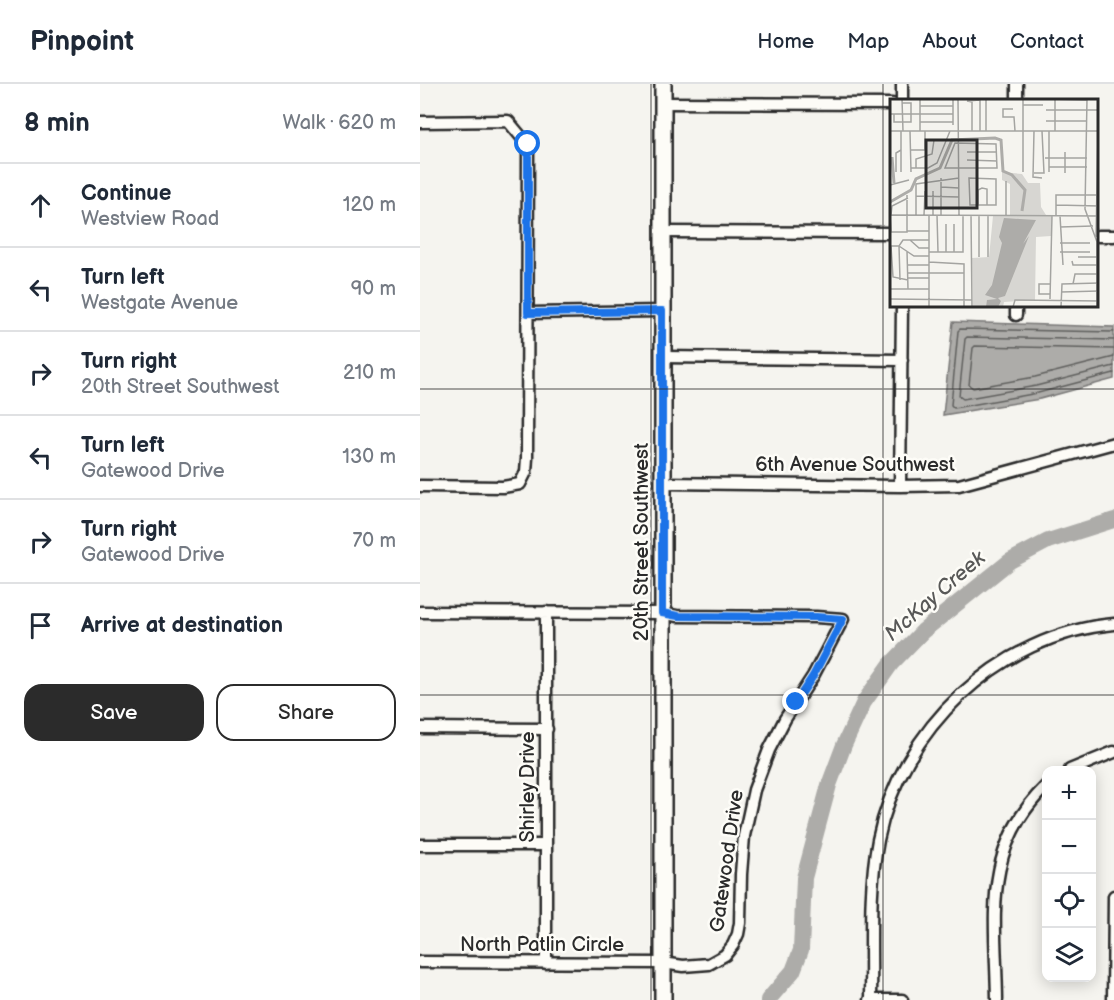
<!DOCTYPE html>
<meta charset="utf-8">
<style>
body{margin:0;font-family:"Balsamiq Sans",sans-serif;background:#f2f2f3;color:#1f2937}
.controls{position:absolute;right:18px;bottom:18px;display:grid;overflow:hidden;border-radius:12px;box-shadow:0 3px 15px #0003}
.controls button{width:54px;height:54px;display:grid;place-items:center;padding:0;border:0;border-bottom:2px solid #e0e1e3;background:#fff;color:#1f2937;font:30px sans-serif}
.stop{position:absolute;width:18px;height:18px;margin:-14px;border:4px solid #1a73e8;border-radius:50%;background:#fff}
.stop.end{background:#1a73e8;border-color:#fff;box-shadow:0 2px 6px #0008}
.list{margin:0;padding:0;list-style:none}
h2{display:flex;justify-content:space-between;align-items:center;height:78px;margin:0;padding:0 24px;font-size:26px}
h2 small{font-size:20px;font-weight:400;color:#747a83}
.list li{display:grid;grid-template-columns:39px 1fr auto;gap:18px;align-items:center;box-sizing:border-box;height:84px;padding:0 24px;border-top:2px solid #e0e1e3}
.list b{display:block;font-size:22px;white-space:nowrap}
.list p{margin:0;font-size:20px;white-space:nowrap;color:#747a83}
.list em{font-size:20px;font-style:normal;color:#747a83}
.actions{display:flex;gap:12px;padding:18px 24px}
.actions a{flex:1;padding:14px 0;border:2px solid #2b2b2b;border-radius:18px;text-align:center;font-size:21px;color:#2b2b2b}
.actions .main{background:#2b2b2b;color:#fff}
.icon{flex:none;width:33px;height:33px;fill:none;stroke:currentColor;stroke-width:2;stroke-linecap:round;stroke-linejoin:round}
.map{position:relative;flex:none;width:694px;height:916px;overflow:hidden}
header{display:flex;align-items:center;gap:36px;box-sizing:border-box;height:84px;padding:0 30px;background:#fff;border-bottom:2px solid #e0e1e3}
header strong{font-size:28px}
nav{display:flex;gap:33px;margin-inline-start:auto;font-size:21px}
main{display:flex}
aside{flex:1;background:#fff}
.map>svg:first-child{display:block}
.water{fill:#adaca9;stroke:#797877;stroke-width:1.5}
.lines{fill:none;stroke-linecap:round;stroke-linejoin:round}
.shore{stroke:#5f5f5d;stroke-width:1.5}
.river{stroke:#adaca9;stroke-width:16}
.street-casing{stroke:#2b2b2b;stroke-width:15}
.secondary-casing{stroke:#2b2b2b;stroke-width:20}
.street{stroke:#fdfcf7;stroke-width:10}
.secondary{stroke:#fdfcf7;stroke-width:15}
.route{stroke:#1a73e8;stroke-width:8}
.grid{fill:none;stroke:#2b2b2b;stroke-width:1.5;stroke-opacity:0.55}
.labels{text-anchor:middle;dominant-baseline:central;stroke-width:5;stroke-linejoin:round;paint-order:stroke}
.street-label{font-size:20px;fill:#2b2b2b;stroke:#fdfcf7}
.water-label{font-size:21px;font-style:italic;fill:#585857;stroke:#fdfcf7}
.inset-river{fill:none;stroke:#adaca9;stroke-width:3}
.inset-road{fill:none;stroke:#a4a4a1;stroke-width:1.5}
.view{fill:#2b2b2b;fill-opacity:0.15;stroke:#2b2b2b;stroke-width:3}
.inset-edge{fill:none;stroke:#2b2b2b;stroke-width:3}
</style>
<header>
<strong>Pinpoint</strong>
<nav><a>Home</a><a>Map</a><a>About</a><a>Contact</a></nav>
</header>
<main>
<aside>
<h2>8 min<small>Walk · 620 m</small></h2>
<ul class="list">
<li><svg class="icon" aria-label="ahead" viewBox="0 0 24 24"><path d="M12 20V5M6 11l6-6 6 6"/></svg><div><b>Continue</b><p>Westview Road</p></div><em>120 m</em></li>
<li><svg class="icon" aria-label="left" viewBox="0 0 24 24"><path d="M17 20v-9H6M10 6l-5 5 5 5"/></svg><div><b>Turn left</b><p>Westgate Avenue</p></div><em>90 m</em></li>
<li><svg class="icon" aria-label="right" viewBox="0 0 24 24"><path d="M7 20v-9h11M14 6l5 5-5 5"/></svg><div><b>Turn right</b><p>20th Street Southwest</p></div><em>210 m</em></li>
<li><svg class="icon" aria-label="left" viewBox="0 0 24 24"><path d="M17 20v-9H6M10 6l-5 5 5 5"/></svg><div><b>Turn left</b><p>Gatewood Drive</p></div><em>130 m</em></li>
<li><svg class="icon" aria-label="right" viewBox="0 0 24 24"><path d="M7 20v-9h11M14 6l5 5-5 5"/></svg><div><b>Turn right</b><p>Gatewood Drive</p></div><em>70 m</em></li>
<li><svg class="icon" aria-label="arrive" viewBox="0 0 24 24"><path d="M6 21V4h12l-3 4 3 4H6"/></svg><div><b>Arrive at destination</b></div></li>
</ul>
<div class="actions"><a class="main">Save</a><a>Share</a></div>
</aside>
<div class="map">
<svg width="694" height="916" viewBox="0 0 694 916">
<rect width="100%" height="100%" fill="#f5f4ef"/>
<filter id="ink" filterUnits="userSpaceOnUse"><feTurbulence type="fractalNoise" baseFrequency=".0167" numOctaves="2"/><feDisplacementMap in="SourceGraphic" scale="12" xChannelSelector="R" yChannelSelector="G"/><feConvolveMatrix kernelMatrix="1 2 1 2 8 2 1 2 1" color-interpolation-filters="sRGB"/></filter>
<g filter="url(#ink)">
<!-- water -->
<path class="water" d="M533 238 694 243V295L620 315 523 331Z"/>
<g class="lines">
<!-- shore -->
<path class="shore" d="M694 248 540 245 538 247 531 321 534 324 618 309 694 289
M694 256 547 253 545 255 539 312 543 315 616 302 694 282
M694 265 555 262 553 264 549 301 553 304 615 293 694 273"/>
<!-- river -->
<path class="river" d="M348 916 373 887 381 866 384 794 409 701 424 661 444 618 471 580 503 547 590 477 628 457 694 436"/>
<!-- street casing -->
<g class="street-casing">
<path id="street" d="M482 16V0
M597 16V0
M243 19 472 20
M0 38 88 37 108 61 107 374 106 388 100 400 83 403 0 402
M242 148 472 149
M678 152H694
M108 229 242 227
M596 231V222
M243 273 482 276
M243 399 480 402 539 401 694 359
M480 402 482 222
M0 528 242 529 257 532 396 533 423 535 393 592 365 635 349 666 334 706 324 752 321 790 320 839 318 850 313 861 305 871 289 880 263 882 243 879 0 878
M126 528V879
M0 644 127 645
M650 686 694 668
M0 761H126
M450 916H482
M451 916C452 863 448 808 458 756 480 646 579 550 694 540
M577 916C576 833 561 766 626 702
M693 916 694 812"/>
</g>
<!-- secondary casing -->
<g class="secondary-casing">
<path id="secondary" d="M243 916V0"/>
</g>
<!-- street -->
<use href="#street" class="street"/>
<!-- secondary -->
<use href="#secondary" class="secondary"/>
</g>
</g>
<g class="lines" filter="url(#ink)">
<!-- route -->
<path class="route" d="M108 60V229L242 227V529L258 532 396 533 423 535 393 592 376 618"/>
</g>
<!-- grid -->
<path class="grid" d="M231 0V916M463 0V916M0 305H694M0 611H694"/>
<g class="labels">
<!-- street labels -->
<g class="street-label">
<text x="435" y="381">6th Avenue Southwest</text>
<text transform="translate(222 458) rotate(-90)">20th Street Southwest</text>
<text transform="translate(108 703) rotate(-90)">Shirley Drive</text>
<text transform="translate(307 777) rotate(-82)">Gatewood Drive</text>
<text x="122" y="861">North Patlin Circle</text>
</g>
<!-- water labels -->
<g class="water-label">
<text transform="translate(515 512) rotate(-41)">McKay Creek</text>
</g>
</g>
<!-- overview -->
<g transform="translate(470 15)">
<rect width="208" height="208" fill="#f5f4ef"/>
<path d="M112 73 132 75 138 84H150L151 108 156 116H120V85L112 81ZM103 117H162L161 137 146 138 145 201 114 203 113 208H83L82 159 99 158Z" fill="#d7d6d2"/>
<path d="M114 119 146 121 133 145 139 137 115 197 108 199 111 202 108 208H96L97 201 107 200 95 196 102 186 112 144 109 138Z" fill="#adaca9"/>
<path class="inset-river" d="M2 58 4 84M0 103 21 91 26 80 50 69 62 41 105 39 111 41 113 72 122 76 135 91 132 112"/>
<path class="inset-road" d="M12 0 13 32M30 0V32M68 0 69 116M159 0 197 1M197 0 195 110 207 143V208M82 3 77 2 90 1V32M133 6H153M30 7H63M123 10H113V18H124L125 32M156 11H209M0 15H63M4 15V23H21V4H12M156 22H197M30 23H63M63 26V0M0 32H209M20 32 21 73M82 32V2M96 32V0M144 32 143 78 152 79M165 32V0M208 32V0M65 44 106 45 107 69H55ZM20 51H35V32M77 53H107M175 53V74M155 59H197M77 61 107 62M159 68H197M21 69H38L47 64 60 32M26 69V60L42 55 44 41M6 73V54L11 51M11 73V32M133 73V0M159 73V32M144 74H154L152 32M79 79 106 80V106H80ZM0 86 19 81M51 88 69 89M26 97 69 98M88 106V91L92 89 97 90V106M166 106 209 107M0 116 209 117M0 116 1 133H17V96M1 116 2 107 18 99M26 116V85L69 79M34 116 35 92M39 116V208M43 116V92M47 116 48 153M51 116V79M81 116 82 208M89 116V158M98 116V158M116 117V82M166 117V96H209M170 117 173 166M56 125V153M170 128 203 127M17 132H39M206 138 208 34M20 141 29 149H39M170 144H200M9 147 10 181M9 147 24 157H39M17 152 18 190M39 153H73V116M64 153V125M170 153H200M188 158H208M182 162 183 166H209M39 163 74 165V208M17 166H39M17 174H74M17 179H39M18 181 3 178 1 147H9L13 141H39M160 185H149V195H160M183 185 185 175H209M0 190H39M171 193 209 192M0 200 82 201M160 200 162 117M123 208 125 201 209 202M171 208 172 185 209 184"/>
<path class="view" d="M36 41H87V109H36Z"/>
<rect width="208" height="208" class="inset-edge"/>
</g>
</svg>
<div class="controls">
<button>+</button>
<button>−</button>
<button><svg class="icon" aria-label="locate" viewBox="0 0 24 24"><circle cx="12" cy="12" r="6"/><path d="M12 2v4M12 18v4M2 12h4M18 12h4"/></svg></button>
<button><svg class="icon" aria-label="layers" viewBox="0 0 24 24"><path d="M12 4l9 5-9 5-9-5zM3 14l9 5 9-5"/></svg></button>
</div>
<div class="stop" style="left:108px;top:60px"></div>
<div class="stop end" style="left:376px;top:618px"></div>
</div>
</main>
